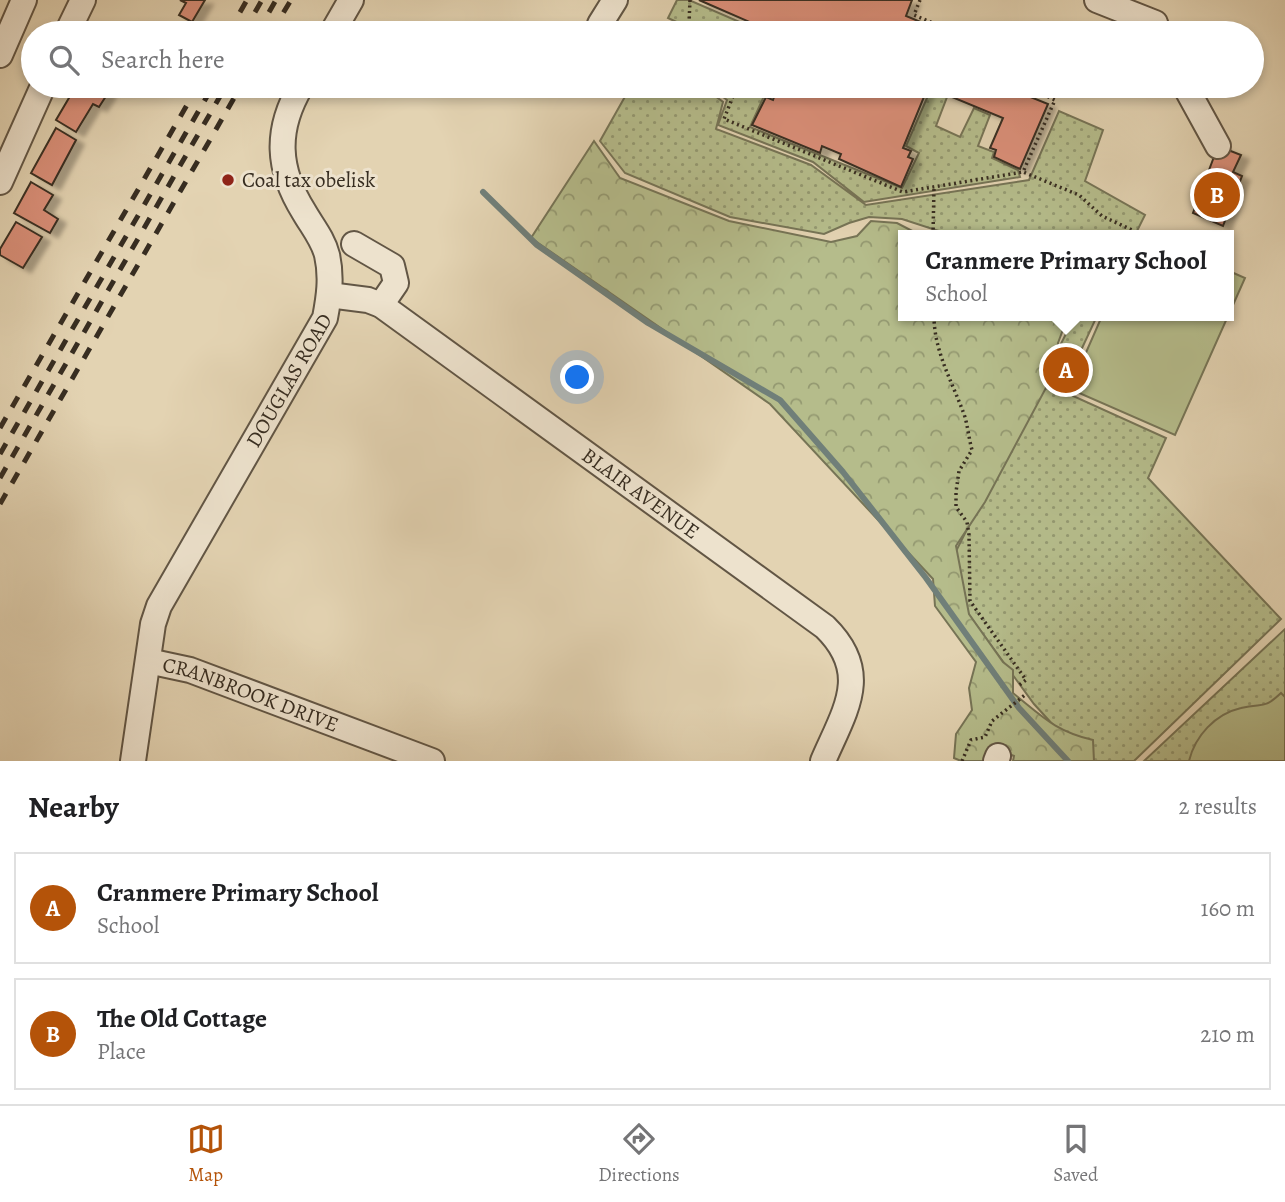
<!DOCTYPE html>
<style>
body{margin:0;font-family:Alegreya,serif;background:#f6f6f6;color:#202124}
.you{position:absolute;left:578px;top:378px;width:24px;height:24px;margin:-18px;border:5px solid #fff;border-radius:50%;background:#1a73e8;box-shadow:0 0 0 10px #1a73e833}
.badge{display:grid;place-items:center;width:46px;height:46px;border-radius:50%;background:#b45309;color:#fff;font-size:23px;font-weight:700}
.pin{position:absolute;translate:-50% -50%;border:4px solid #fff;box-shadow:0 2px 7px #0006}
.popup{position:absolute;left:898px;top:230px;width:336px;height:91px;box-sizing:border-box;display:grid;place-content:center;border-radius:0px;background:#fff;filter:drop-shadow(0 2px 5px #0005);font-size:23px;white-space:nowrap;color:#757577}
.popup b{font-size:26px;color:#202124}
.popup::after{content:'';position:absolute;left:50%;top:100%;margin-left:-14px;border:14px solid transparent;border-top-color:#fff}
.list{margin:0;padding:0;list-style:none}
h2{display:flex;justify-content:space-between;align-items:center;height:91px;margin:0;padding:0 28px;font-size:30px}
h2 small{font-size:23px;font-weight:400;color:#757577}
.list li{display:grid;grid-template-columns:46px 1fr auto;gap:21px;align-items:center;box-sizing:border-box;height:112px;margin:0 14px 14px;padding:0 14px;border:2px solid #e0e0e0;border-radius:0px}
.list b{display:block;font-size:26px;white-space:nowrap}
.list p{margin:0;font-size:23px;white-space:nowrap;color:#757577}
.list em{font-size:23px;font-style:normal;color:#757577}
.icon{flex:none;width:38px;height:38px;fill:none;stroke:currentColor;stroke-width:2;stroke-linecap:round;stroke-linejoin:round}
.map{position:relative;flex:none;width:1285px;height:761px;overflow:hidden}
.search{position:absolute;background:#fff;box-shadow:0 4px 10px #0003;left:21px;right:21px;top:21px;height:77px;display:flex;align-items:center;gap:18px;box-sizing:border-box;padding:0 24px;border-radius:38px;color:#757577;font-size:26px}
.sheet{height:343px;background:#fff}
nav{display:flex;justify-content:space-around;align-items:center;box-sizing:border-box;height:98px;border-top:2px solid #e0e0e0;background:#fff;font-size:19px;color:#757577}
nav a{display:grid;justify-items:center;gap:4px}
nav .on{color:#b45309}
.map>svg:first-child{display:block}
.green{fill:url(#green-dots);stroke:#767456;stroke-width:2}
.forest{fill:url(#forest-crowns);stroke:#767456;stroke-width:2}
.pitch{fill:#b5bc8b;stroke:#767456;stroke-width:2}
.lines{fill:none;stroke-linecap:round;stroke-linejoin:round}
.stream{stroke:#707f79;stroke-width:6}
.building{fill:#db8f79;stroke:#372d21;stroke-width:2;filter:url(#shadow)}
.minor-casing{stroke:#625645;stroke-width:28}
.path{stroke:#372d21;stroke-width:3.5;stroke-dasharray:2 3.5;stroke-linecap:butt}
.minor{stroke:#ede2cd;stroke-width:24}
.rail{stroke:#372d21;stroke-width:5;stroke-dasharray:12 12;stroke-linecap:butt}
.poi-dot{fill:#8f2418;stroke:#ede2cd;stroke-width:2.5}
.labels{text-anchor:middle;dominant-baseline:central;stroke-width:6;stroke-linejoin:round;paint-order:stroke}
.poi-label{font-size:21px;fill:#372d21;stroke:#ede2cd;text-anchor:start}
.street-label{font-size:21px;fill:#372d21;stroke:#ede2cd}
</style>
<div class="map">
<svg width="1285" height="761" viewBox="0 0 1285 761">
<defs>
<pattern id="green-dots" width="8" height="8" patternUnits="userSpaceOnUse" patternTransform="scale(1.75)"><rect width="8" height="8" fill="#b5bc8b"/><path d="M2 2h.1M6 6h.1" fill="none" stroke="#949971" stroke-width="1.8" stroke-linecap="round"/></pattern>
<pattern id="forest-crowns" width="20" height="18" patternUnits="userSpaceOnUse" patternTransform="scale(1.75)"><rect width="20" height="18" fill="#b5bc8b"/><path d="M2 6a3 3 0 1 1 6 0M12 15a3 3 0 1 1 6 0" fill="none" stroke="#949971"/></pattern>
<filter id="shadow"><feDropShadow dx="8" dy="4.5" stdDeviation="2" flood-color="#0004"/></filter>
</defs>
<rect width="100%" height="100%" fill="#e3d3b2"/>
<filter id="stains"><feTurbulence type="fractalNoise" baseFrequency=".00286" numOctaves="4"/><feColorMatrix values="0 0 0 0 .2 0 0 0 0 .09 0 0 0 0 .02 0 0 0 .5 -.17"/></filter>
<radialGradient id="worn" r=".72"><stop offset=".6" stop-color="#630" stop-opacity="0"/><stop offset="1" stop-color="#630" stop-opacity=".3"/></radialGradient>
<!-- green -->
<path class="green" d="M677 0H689L765 33H686L685 26 668 18Z
M631 86H702L723 102 716 129 811 165 866 205 1029 180 1059 111 1103 130 1085 181 1145 215 1135 235H1058L1056 233 1054 235H951L902 219 869 217 849 223 824 234 730 217 625 173 600 141Z
M709 86H775L771 96 765 94 750 127 902 188 919 153 906 146 930 91 947 97 936 126 960 137 974 108 990 115 978 146 994 152 992 158 1018 170 1020 177 864 202 813 162 718 125 727 100Z
M1075 316H1097L1062 391 1166 438 1148 478 1281 619 1134 761H1086L1034 704 953 593 950 563Z
M1285 629V761H1144Z"/>
<!-- forest -->
<path class="forest" d="M594 141 620 178 729 221 831 242 857 236 871 221 897 223 920 235H903V316H1068L1058 343 1055 371 985 502 956 546 969 614 1003 662 1013 670V693C1043 717 1055 731 1093 740L1094 761H1013L1014 756 996 749 991 761H961L954 758 956 734 972 710 969 688 976 662 935 606 933 579 770 404 531 238Z"/>
<!-- pitch -->
<path class="pitch" d="M1229 271 1245 278 1229 314Z
M1102 316H1228L1175 435 1070 389Z
M1281 693 1285 697V761H1189C1195 736 1215 714 1241 708 1263 702 1262 711 1281 693Z"/>
<g class="lines">
<!-- stream -->
<path class="stream" d="M483 192 537 245 648 323 780 400 843 472 926 578 1019 708 1068 761"/>
</g>
<!-- building -->
<path class="building" d="M180 0H205L192 22 179 15 186 3Z
M699 0H912L906 16 947 33H775Z
M76 86H97L108 93 99 107 93 104 76 132 56 120Z
M778 86H1024L1027 87 1023 94 1048 104 1020 169 994 157 996 150 990 148 1003 118 928 87 903 148 911 151 908 157 913 159 901 187 839 159 841 154 822 146 820 153 752 125 766 97 773 100Z
M56 128 76 140 52 185 31 173Z
M1218 146 1241 155 1233 172 1242 176 1223 226 1193 213Z
M31 182 53 195 44 210 58 219 50 233 14 213Z
M16 222 42 237 23 268 0 255V249Z"/>
<g class="lines">
<!-- minor casing -->
<g class="minor-casing">
<g id="minor">
<path d="M1097 0 1155 23 1158 33"/>
<path d="M600 24 615 0"/>
<path d="M67 33 83 0"/>
<path d="M332 33 351 0"/>
<path d="M0 55 24 0"/>
<path d="M1185 86 1218 146"/>
<path d="M0 182 43 86"/>
<path d="M354 244 392 266 396 283 381 305"/>
<path id="s1" d="M329 295 368 300 381 305 825 627C872 673 845 710 823 761"/>
<path id="s2" d="M148 661 190 670 432 761"/>
<path id="s3" d="M133 761 153 624 159 606 325 318C329 297 332 277 327 255 323 239 312 226 304 212 277 169 275 130 301 86"/>
<path d="M996 761 998 756"/>
</g>
</g>
<!-- path -->
<path class="path" d="M690 0 689 23 692 33
M920 0 914 15 956 33
M737 86 724 119 903 192 1023 172
M1031 86 1030 88 1055 100 1023 172 1079 195 1102 216 1132 230 1130 234 1132 235
M933 235 934 187
M934 316C934 352 953 383 965 417 968 428 969 439 972 450L959 471 956 492V507L967 522 969 535 970 601 1026 680 1018 686
M962 761 971 740 985 737 992 721 1025 695"/>
<!-- minor -->
<use href="#minor" class="minor"/>
<!-- rail -->
<path class="rail" d="M228 33 247 0
M243 33 262 0
M257 33 276 0
M271 33 291 0
M0 428 198 86
M0 454 213 86
M0 478 226 86
M0 504 241 86"/>
</g>
<!-- markers -->
<circle class="poi-dot" cx="228" cy="180" r="7"/>
<g class="labels">
<!-- poi labels -->
<g class="poi-label">
<text x="242" y="180">Coal tax obelisk</text>
</g>
<!-- street labels -->
<g class="street-label">
<text stroke="none"><textPath href="#s3" startOffset="418">DOUGLAS ROAD</textPath></text>
<text stroke="none"><textPath href="#s1" startOffset="374">BLAIR AVENUE</textPath></text>
<text stroke="none"><textPath href="#s2" startOffset="108">CRANBROOK DRIVE</textPath></text>
</g>
</g>
<rect width="100%" height="100%" filter="url(#stains)"/>
<rect width="100%" height="100%" fill="url(#worn)"/>
</svg>
<div class="you"></div>
<div class="pin badge" style="left:1066px;top:370px">A</div>
<div class="popup"><b>Cranmere Primary School</b>School</div>
<div class="pin badge" style="left:1217px;top:195px">B</div>
<div class="search"><svg class="icon" aria-label="search" viewBox="0 0 24 24"><circle cx="10" cy="10" r="6"/><path d="M15 15l6 6"/></svg>Search here</div>
</div>
<section class="sheet">
<h2>Nearby<small>2 results</small></h2>
<ul class="list">
<li><span class="badge">A</span><div><b>Cranmere Primary School</b><p>School</p></div><em>160 m</em></li>
<li><span class="badge">B</span><div><b>The Old Cottage</b><p>Place</p></div><em>210 m</em></li>
</ul>
</section>
<nav>
<a class="on"><svg class="icon" aria-label="map" viewBox="0 0 24 24"><path d="M3 6l6-2 6 2 6-2v14l-6 2-6-2-6 2zM9 4v14M15 6v14"/></svg>Map</a>
<a><svg class="icon" aria-label="directions" viewBox="0 0 24 24"><path d="M12 3l9 9-9 9-9-9zM9 14v-3h6M13 9l2 2-2 2"/></svg>Directions</a>
<a><svg class="icon" aria-label="saved" viewBox="0 0 24 24"><path d="M7 4h10v16l-5-4-5 4z"/></svg>Saved</a>
</nav>
